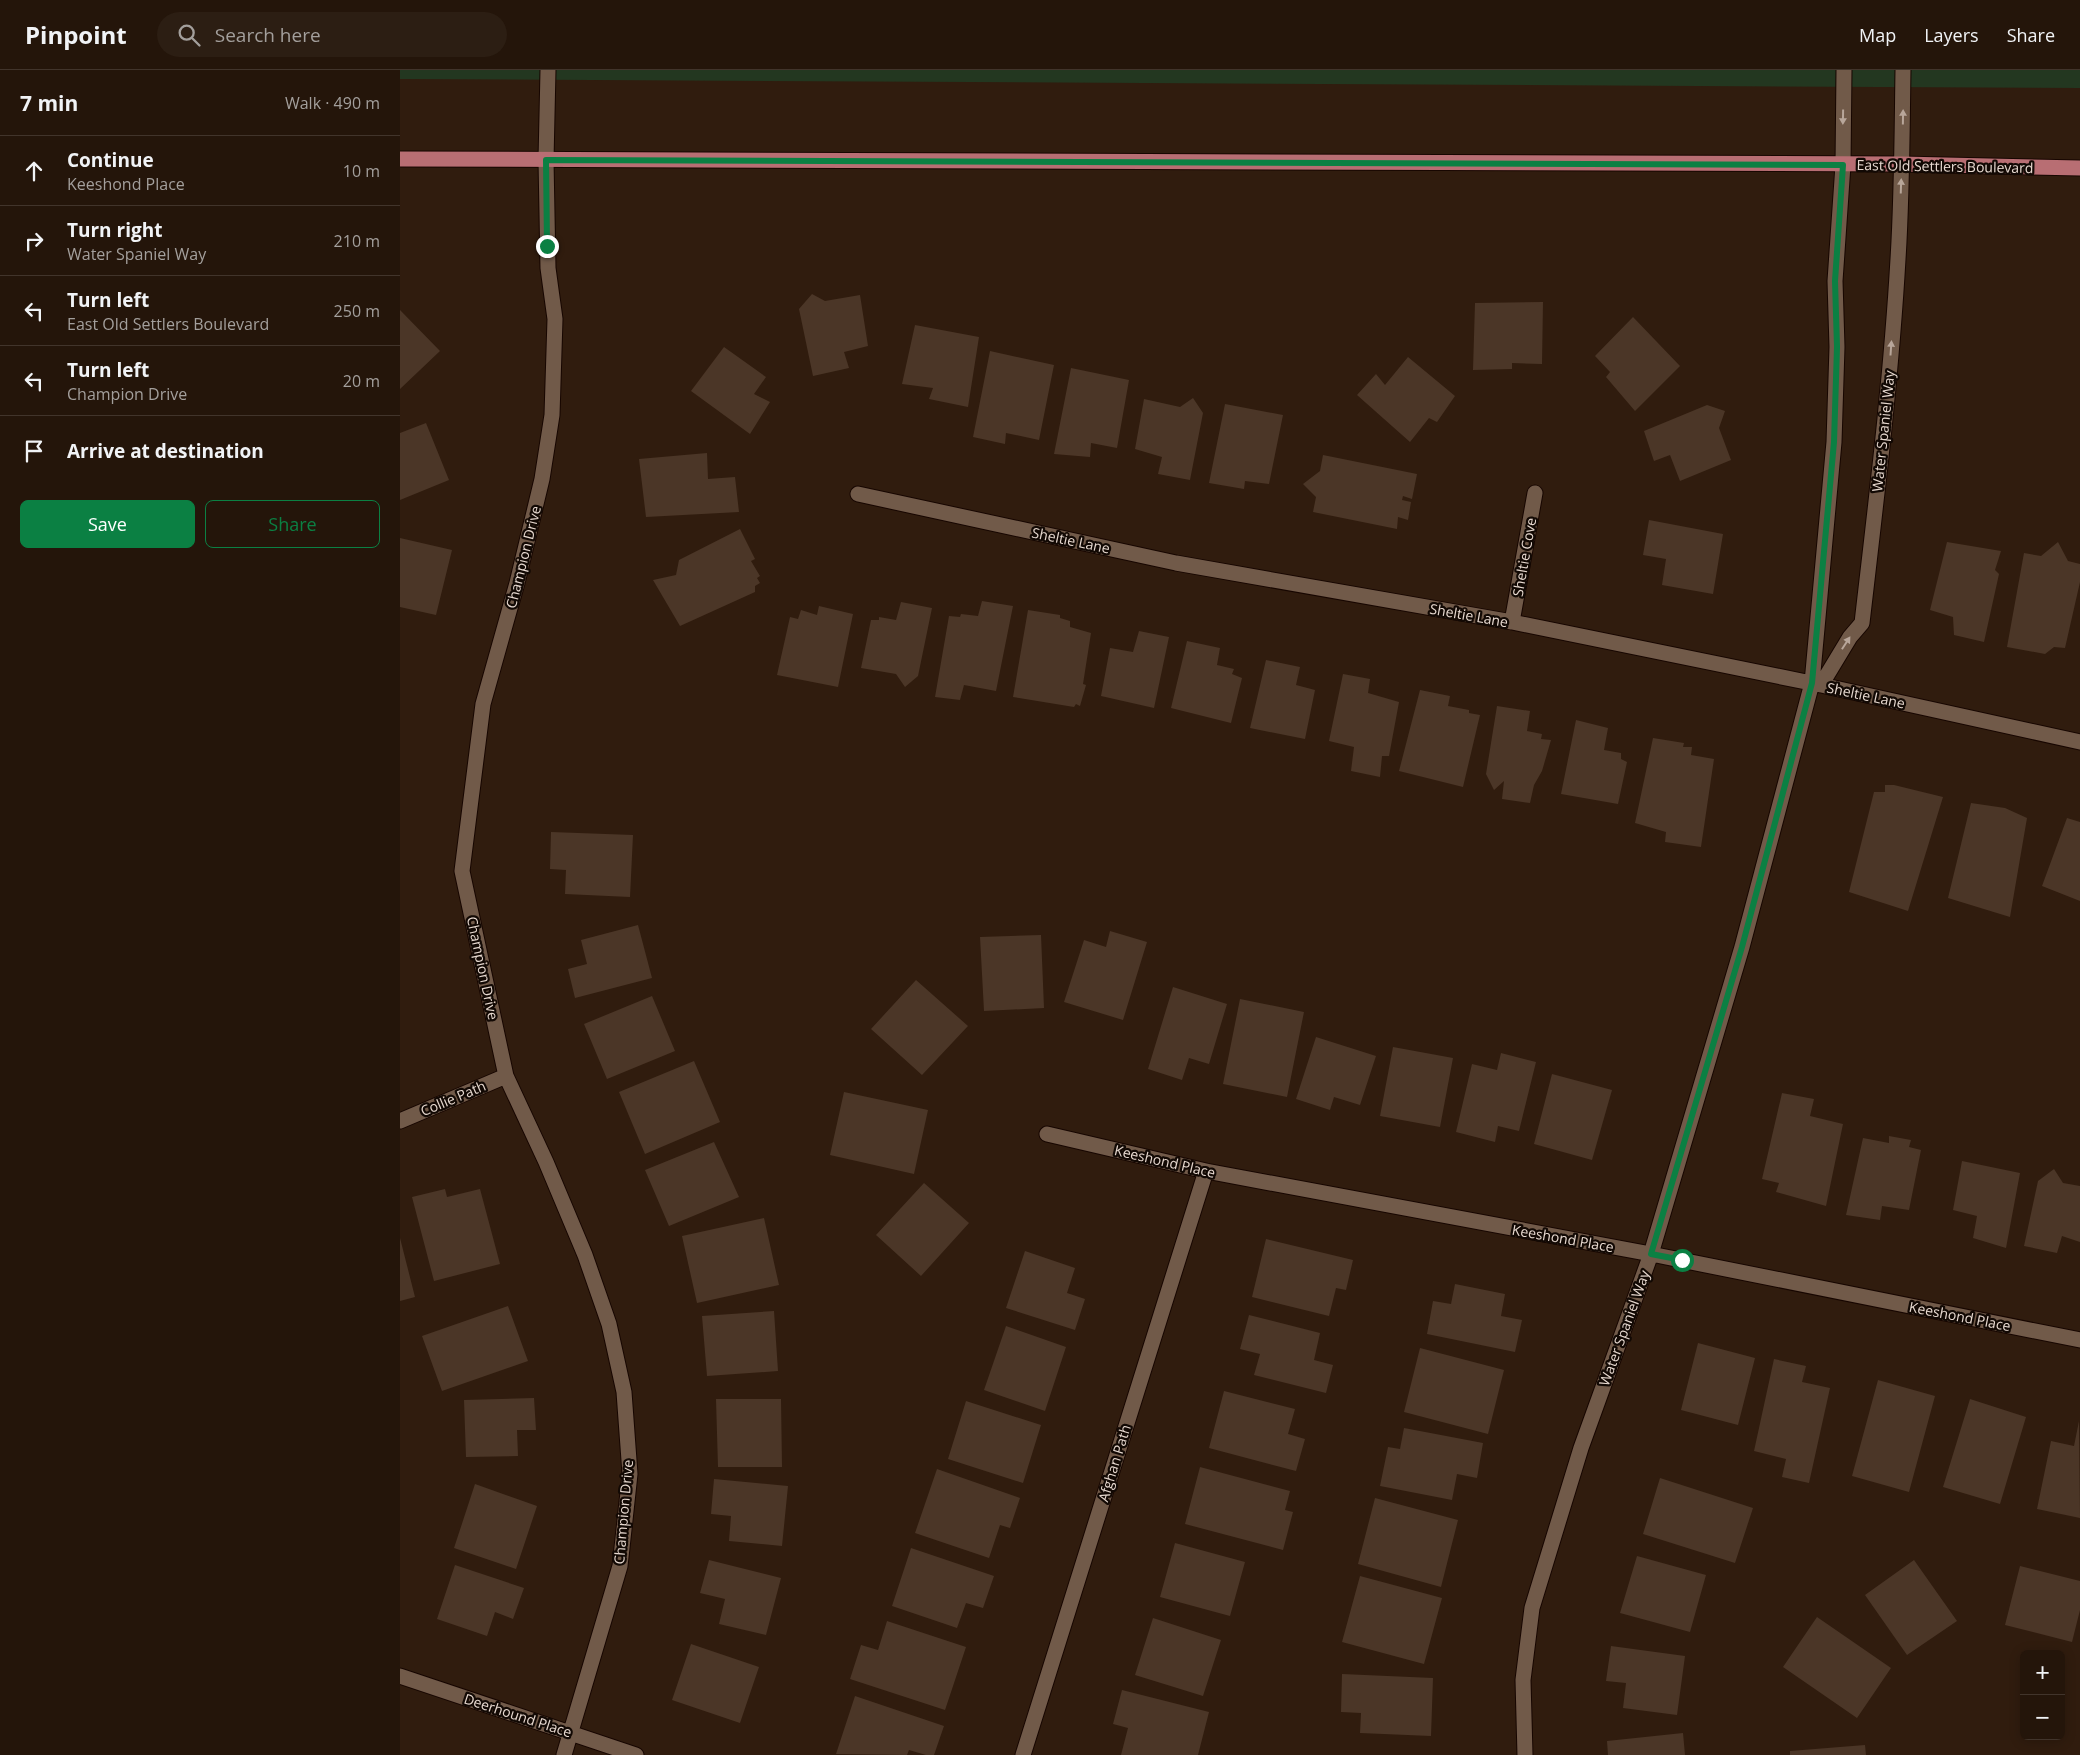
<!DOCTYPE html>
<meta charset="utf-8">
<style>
body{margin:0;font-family:"Open Sans",sans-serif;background:#2c1e13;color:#f1f3f6}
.controls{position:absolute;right:15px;bottom:15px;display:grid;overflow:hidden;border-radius:8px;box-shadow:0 2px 12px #0003}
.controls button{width:45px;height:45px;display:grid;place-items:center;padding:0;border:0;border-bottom:1px solid #41342b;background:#24150a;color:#f1f3f6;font:25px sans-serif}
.stop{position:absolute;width:15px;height:15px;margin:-11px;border:4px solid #0b8043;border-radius:50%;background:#fff}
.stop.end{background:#0b8043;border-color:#fff;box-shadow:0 1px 5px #0008}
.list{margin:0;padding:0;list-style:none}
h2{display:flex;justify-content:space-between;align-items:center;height:65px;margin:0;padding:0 20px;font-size:21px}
h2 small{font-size:16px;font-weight:400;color:#a39f9c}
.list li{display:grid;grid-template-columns:32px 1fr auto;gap:15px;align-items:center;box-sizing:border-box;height:70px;padding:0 20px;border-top:1px solid #41342b}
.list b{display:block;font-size:19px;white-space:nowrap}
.list p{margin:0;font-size:16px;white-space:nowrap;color:#a39f9c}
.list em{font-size:16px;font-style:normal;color:#a39f9c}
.actions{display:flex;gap:10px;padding:15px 20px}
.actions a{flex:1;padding:11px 0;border:1px solid #0b8043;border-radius:8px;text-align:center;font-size:18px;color:#0b8043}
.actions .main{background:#0b8043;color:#fff}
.icon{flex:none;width:28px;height:28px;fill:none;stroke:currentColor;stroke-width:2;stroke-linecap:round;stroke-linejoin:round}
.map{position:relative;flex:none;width:1680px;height:1685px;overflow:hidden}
header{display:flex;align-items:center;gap:30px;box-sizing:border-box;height:70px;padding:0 25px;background:#24150a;border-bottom:1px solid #41342b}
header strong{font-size:24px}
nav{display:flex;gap:28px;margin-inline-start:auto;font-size:18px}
.search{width:350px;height:45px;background:#2c1e13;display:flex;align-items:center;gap:12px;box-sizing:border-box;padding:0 18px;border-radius:28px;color:#a39f9c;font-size:19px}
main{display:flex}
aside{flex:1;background:#24150a}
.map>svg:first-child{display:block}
.green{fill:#233720}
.building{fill:#4b3627}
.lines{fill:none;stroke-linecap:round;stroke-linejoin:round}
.minor-casing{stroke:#170600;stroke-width:17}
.major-casing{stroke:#170600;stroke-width:17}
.minor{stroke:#715a49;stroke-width:15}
.major{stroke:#b86e73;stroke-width:15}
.oneway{fill:#b8a69a}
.route{stroke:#0b8043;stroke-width:6}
.labels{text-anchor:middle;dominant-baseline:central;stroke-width:4.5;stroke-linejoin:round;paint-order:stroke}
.street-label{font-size:14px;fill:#e7d9d0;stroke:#120904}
</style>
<header>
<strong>Pinpoint</strong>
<div class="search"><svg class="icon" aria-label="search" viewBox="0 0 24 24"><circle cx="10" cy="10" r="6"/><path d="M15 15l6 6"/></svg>Search here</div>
<nav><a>Map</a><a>Layers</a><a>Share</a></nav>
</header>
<main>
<aside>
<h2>7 min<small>Walk · 490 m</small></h2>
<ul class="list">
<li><svg class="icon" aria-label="ahead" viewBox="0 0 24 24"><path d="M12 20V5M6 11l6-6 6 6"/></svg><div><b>Continue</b><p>Keeshond Place</p></div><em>10 m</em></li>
<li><svg class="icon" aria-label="right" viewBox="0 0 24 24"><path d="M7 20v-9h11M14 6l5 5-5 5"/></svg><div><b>Turn right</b><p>Water Spaniel Way</p></div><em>210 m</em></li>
<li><svg class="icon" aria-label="left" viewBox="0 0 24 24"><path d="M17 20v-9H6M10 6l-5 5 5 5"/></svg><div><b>Turn left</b><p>East Old Settlers Boulevard</p></div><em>250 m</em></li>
<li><svg class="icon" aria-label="left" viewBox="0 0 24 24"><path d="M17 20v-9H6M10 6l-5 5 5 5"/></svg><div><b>Turn left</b><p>Champion Drive</p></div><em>20 m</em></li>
<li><svg class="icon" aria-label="arrive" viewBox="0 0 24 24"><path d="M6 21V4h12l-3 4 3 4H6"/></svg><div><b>Arrive at destination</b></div></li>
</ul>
<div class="actions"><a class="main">Save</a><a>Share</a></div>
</aside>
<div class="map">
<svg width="1680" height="1685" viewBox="0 0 1680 1685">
<rect width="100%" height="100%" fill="#301c0e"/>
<!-- green -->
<path class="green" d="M0 0H1680V18L0 9Z"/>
<!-- building -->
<path class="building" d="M412 224 425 231 460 225 468 276 444 282 449 298 413 306 399 239Z
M1143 232 1142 294 1112 293V299L1073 300 1075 233Z
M0 240 40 281 0 319Z
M1233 247 1280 296 1235 341 1206 307 1210 302 1195 286Z
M515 255 579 267 568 337 529 329 533 318 502 314Z
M324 277 366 307 354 324 370 332 350 364 291 321Z
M590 281 654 295 639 370 606 363 605 374 573 367Z
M1008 287 1055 326 1037 352 1029 348 1010 372 957 325 976 304 985 315Z
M671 298 729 310 717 378 691 373 690 387 654 384Z
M793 328 803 343 790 410 758 404 762 387 735 379 744 329 780 337Z
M825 334 883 345 869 414 845 411 844 419 809 413Z
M1307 335 1325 341 1319 358 1331 390 1280 411 1270 385 1254 391 1244 361Z
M26 353 49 410 0 430V363Z
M307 383 308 409 335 407 339 442 246 447 239 389Z
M923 385 1017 404 1012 429 1003 426 1002 430 1011 432 1008 450 998 447 997 459 913 442 916 427 903 414 920 401Z
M1249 450 1323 464 1313 524 1262 515 1266 489 1243 485Z
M340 459 355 489 351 491 360 506 357 508 360 513 355 516V522L280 556 253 510 276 505 279 490Z
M0 468 52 480 36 545 0 537Z
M1547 472 1601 481 1595 500 1599 504 1584 572 1554 565 1553 547 1530 540Z
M1658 472 1668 491 1680 494V512L1665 578 1654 577 1645 584 1607 577 1624 483 1641 486Z
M582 531 613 536 596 621 564 615 560 630 535 627 549 546 560 547 561 544 578 546Z
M501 532 532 538 518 606 505 617 496 604 461 598 471 550H479V547L496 550Z
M419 536 453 544 438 617 377 605 390 547 398 549 401 540 417 545Z
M628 540 660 545V548L670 551V557L691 563 683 614 686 615 680 636 676 634 674 637 613 627Z
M739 561 769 567 754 638 701 626 710 578 733 582Z
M787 571 820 578 817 595 834 599 832 604 842 608 831 653 771 638Z
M866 590 900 597 896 615 915 620 905 669 850 658Z
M943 604 970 609 968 623 999 632 989 686H982L980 707 951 701 954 677 929 671Z
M1020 620 1050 626 1048 636 1069 640V643L1080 645 1063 717 999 701Z
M1097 636 1130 641 1127 661 1142 664 1141 669 1151 670 1142 701 1134 715 1130 733 1102 729 1104 711 1094 720 1086 704Z
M1176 650 1208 658 1204 680 1221 683V689L1227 692 1218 734 1161 724Z
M1253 668 1284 673 1283 677H1292L1291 685 1314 689 1301 777 1265 772 1266 762 1235 753Z
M1485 715H1494L1543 727 1508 841 1449 822 1474 722H1485Z
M1571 733 1605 738 1627 748 1610 847 1548 828Z
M1667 748 1680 752V831L1642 816Z
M151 762 233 765 230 827 165 824 166 800 150 799Z
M238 855 252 908 175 928 168 899 187 894 181 870Z
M710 861 747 872 723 950 664 932 684 870 706 877Z
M641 865 644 938 584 941 580 867Z
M516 910 568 956 522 1005 471 959Z
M773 917 827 934 809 994 789 988 782 1010 748 999Z
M252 926 275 981 207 1009 184 954Z
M840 929 904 942 887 1027 823 1014Z
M916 967 976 986 960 1035 934 1027 930 1040 896 1029Z
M993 977 1053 988 1040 1057 980 1046Z
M1101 983 1136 992 1119 1061 1098 1056 1095 1072 1056 1062 1072 994 1097 1000Z
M294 991 320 1052 245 1084 219 1022Z
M1152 1004 1212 1020 1192 1090 1134 1074Z
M444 1022 528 1040 514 1104 430 1085Z
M1382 1023 1414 1029 1410 1046 1443 1054 1426 1136 1376 1122 1379 1113 1362 1109Z
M1489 1066 1511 1070 1509 1077 1521 1080 1509 1140 1482 1136 1480 1150 1446 1145 1463 1068 1489 1073Z
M314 1072 339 1127 269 1156 245 1100Z
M1562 1091 1620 1103 1606 1178 1573 1168 1577 1146 1553 1140Z
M1654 1099 1663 1113 1680 1116V1172L1662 1166 1657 1183 1624 1176 1638 1111Z
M524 1113 569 1153 521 1206 476 1165Z
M45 1119 47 1127 80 1119 100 1194 34 1211 12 1127Z
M364 1148 379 1215 297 1233 282 1166Z
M0 1168 15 1227 0 1231Z
M866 1169 953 1190 946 1220 936 1218 929 1246 852 1227Z
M625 1181 675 1198 667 1223 685 1229 675 1260 606 1238Z
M1055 1214 1105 1224 1101 1246 1122 1250 1115 1282 1027 1264 1033 1231 1051 1234Z
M108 1236 128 1291 42 1321 22 1266Z
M374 1241 378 1301 307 1306 302 1246Z
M849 1245 920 1263 914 1290 933 1295 926 1323 854 1305 860 1284 840 1279Z
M606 1256 666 1277 645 1341 584 1320Z
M1298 1273 1355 1288 1338 1355 1281 1340Z
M1020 1278 1104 1300 1088 1364 1004 1342Z
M1374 1289 1406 1296 1402 1312 1430 1318 1409 1413 1382 1407 1386 1389 1354 1381Z
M1478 1310 1535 1326 1509 1422 1452 1406Z
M824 1321 895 1339 888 1364 905 1369 896 1401 809 1378Z
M134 1328 136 1360H117L118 1386 66 1387 64 1330Z
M316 1329H381L382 1397H318Z
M1570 1329 1626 1347 1600 1434 1543 1417Z
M566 1331 641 1355 623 1413 548 1389Z
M1679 1351 1680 1448 1637 1439 1651 1371 1674 1376Z
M1004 1358 1083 1373 1077 1408 1057 1404 1052 1430 980 1416 988 1377 1000 1379Z
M800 1397 890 1421 885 1440 893 1442 883 1480 785 1454Z
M537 1399 620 1428 610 1458 600 1455 589 1488 515 1463Z
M1260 1408 1353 1438 1335 1493 1243 1464Z
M314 1409 388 1416 382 1476 329 1471 331 1446 311 1444Z
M75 1414 137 1436 116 1499 54 1478Z
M975 1428 1058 1450 1041 1517 958 1494Z
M775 1473 845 1492 830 1546 760 1527Z
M511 1478 594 1506 583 1538 566 1533 557 1558 492 1536Z
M1237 1486 1306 1505 1290 1562 1220 1543Z
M309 1490 381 1508 366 1565 319 1554 325 1529 300 1523Z
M1514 1490 1557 1551 1507 1585 1465 1525Z
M55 1495 124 1518 113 1549 95 1542 87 1566 37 1549Z
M1620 1496 1680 1511V1540L1672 1572 1605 1555Z
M960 1506 1042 1528 1024 1594 942 1572Z
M1417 1547 1491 1598 1457 1648 1383 1597Z
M753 1548 821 1570 803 1626 735 1605Z
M487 1551 566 1577 545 1640 450 1609 461 1575 478 1580Z
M291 1574 359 1597 340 1653 272 1630Z
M1211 1576 1285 1586 1277 1645 1223 1638 1226 1613 1206 1611Z
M942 1604 1033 1608 1031 1666 960 1663 961 1643 941 1642Z
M722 1620 809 1642 798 1685H721L728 1658 713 1654Z
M455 1626 544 1656 534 1685H526L509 1680 507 1685 436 1684Z
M1283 1663 1285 1685H1208L1207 1671Z
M1465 1675 1466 1685H1390V1681Z"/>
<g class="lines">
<!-- minor casing -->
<g class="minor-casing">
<path id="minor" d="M148 0 146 90 148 198 155 249 152 345 142 409 117 513 83 634 62 801 106 1006 146 1092 185 1185 209 1254 224 1322 230 1404 220 1496 164 1685
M458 424 776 493 1112 552 1421 615 1680 672
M1112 552 1135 423
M1421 615 1450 567 1462 553C1476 432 1491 311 1498 189 1502 126 1502 63 1503 0
M0 1051 106 1006
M647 1064 806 1101 1251 1184 1680 1270
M0 1606 236 1685
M623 1685 806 1101
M1125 1685 1123 1610 1132 1538 1181 1378 1251 1184 1342 877 1412 613 1434 372 1437 277 1435 211 1443 95 1444 0"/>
</g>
<!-- major casing -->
<g class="major-casing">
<path id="major" d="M0 89 1502 94 1680 98"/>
</g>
<!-- minor -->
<use href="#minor" class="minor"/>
<!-- major -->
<use href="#major" class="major"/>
</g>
<!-- one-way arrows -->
<defs><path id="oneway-solid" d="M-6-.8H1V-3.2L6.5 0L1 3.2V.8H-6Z" transform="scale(1.25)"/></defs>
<g class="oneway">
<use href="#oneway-solid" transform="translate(1443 47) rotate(91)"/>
<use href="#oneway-solid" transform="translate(1503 47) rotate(-89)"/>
<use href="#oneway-solid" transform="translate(1501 116) rotate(-88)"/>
<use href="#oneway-solid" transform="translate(1491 278) rotate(-86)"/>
<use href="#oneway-solid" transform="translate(1446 573) rotate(-57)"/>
</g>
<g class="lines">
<!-- route -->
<path class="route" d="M147 176 146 90 1443 95 1435 211 1437 277 1434 372 1412 613 1342 877 1251 1184 1282 1190"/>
</g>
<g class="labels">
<!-- street labels -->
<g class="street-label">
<text transform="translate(1545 96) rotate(1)">East Old Settlers Boulevard</text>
<text transform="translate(1483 361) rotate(-84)">Water Spaniel Way</text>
<text transform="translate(671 470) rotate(12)">Sheltie Lane</text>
<text transform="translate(123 487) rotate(-76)">Champion Drive</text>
<text transform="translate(1124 487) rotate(-80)">Sheltie Cove</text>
<text transform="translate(1069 545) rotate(10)">Sheltie Lane</text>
<text transform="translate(1466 625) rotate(12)">Sheltie Lane</text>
<text transform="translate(83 898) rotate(78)">Champion Drive</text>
<text transform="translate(53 1028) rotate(-23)">Collie Path</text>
<text transform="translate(765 1091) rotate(13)">Keeshond Place</text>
<text transform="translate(1163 1168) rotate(10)">Keeshond Place</text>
<text transform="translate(1560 1246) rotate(11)">Keeshond Place</text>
<text transform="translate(1224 1258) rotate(-70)">Water Spaniel Way</text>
<text transform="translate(714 1393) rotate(-73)">Afghan Path</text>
<text transform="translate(223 1442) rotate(-85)">Champion Drive</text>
<text transform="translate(118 1645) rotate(18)">Deerhound Place</text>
</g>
</g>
</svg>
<div class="controls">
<button>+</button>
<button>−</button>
</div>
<div class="stop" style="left:1282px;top:1190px"></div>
<div class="stop end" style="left:147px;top:176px"></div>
</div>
</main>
